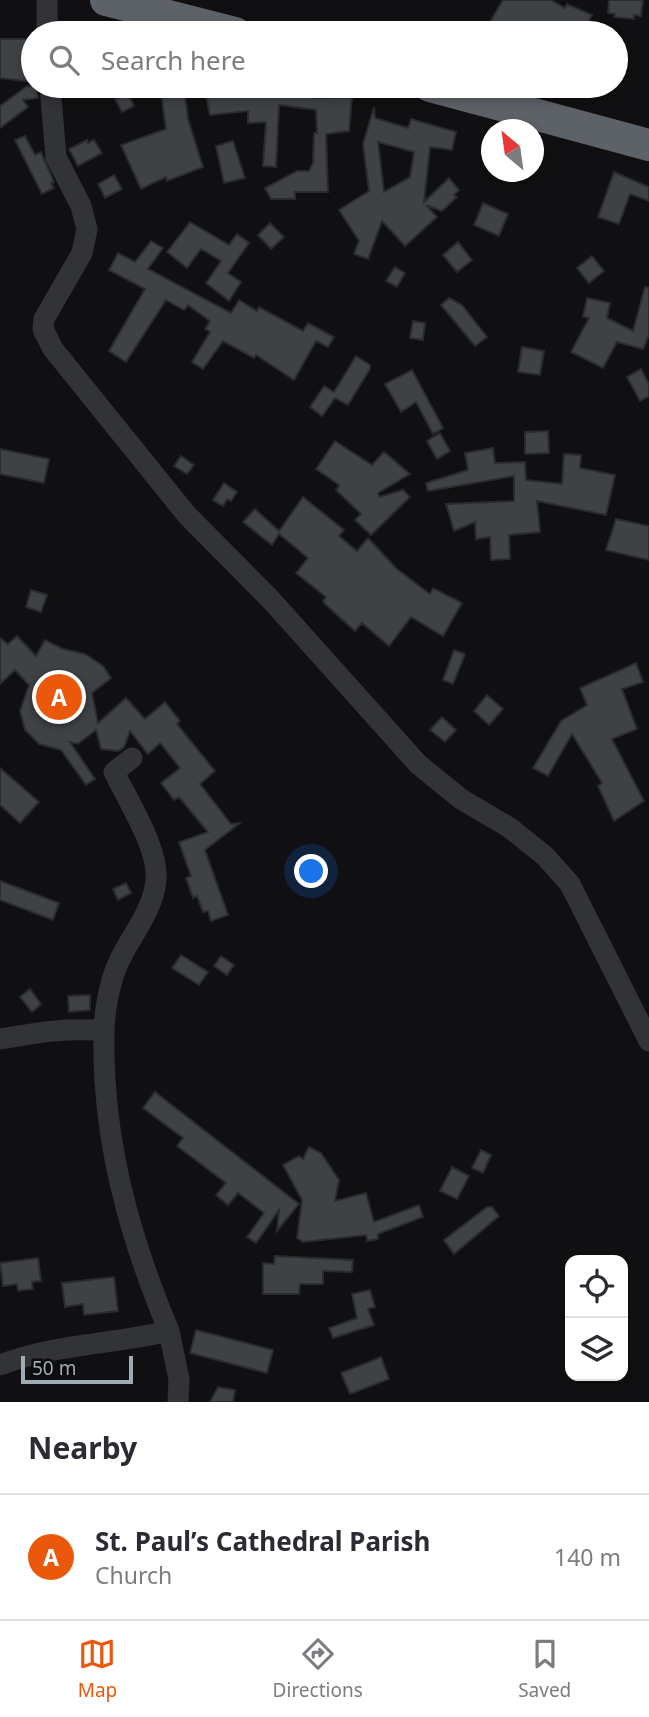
<!DOCTYPE html>
<meta charset="utf-8">
<style>
body{margin:0;font-family:"Noto Sans",sans-serif;background:#f2f2f3;color:#2b2b33}
.controls{position:absolute;right:21px;bottom:21px;display:grid;overflow:hidden;border-radius:14px;box-shadow:0 4px 10px #0003}
.controls button{width:63px;height:63px;display:grid;place-items:center;padding:0;border:0;border-bottom:2px solid #e1e1e2;background:#fff;color:#2b2b33;font:35px sans-serif}
.compass{position:absolute;left:481px;top:119px;width:63px;height:63px;border-radius:50%;background:#fff;box-shadow:0 4px 10px #0003;rotate:331deg}
.scale{position:absolute;left:21px;bottom:18px;width:112px;box-sizing:border-box;padding-left:7px;border:4px solid #a1abb3;border-top:0;font-size:19px;line-height:24px;white-space:nowrap;color:#a1abb3;-webkit-text-stroke:5px #0b0b0c;paint-order:stroke}
.you{position:absolute;left:312px;top:872px;width:24px;height:24px;margin:-18px;border:5px solid #fff;border-radius:50%;background:#1a73e8;box-shadow:0 0 0 10px #1a73e833}
.badge{display:grid;place-items:center;width:46px;height:46px;border-radius:50%;background:#ea580c;color:#fff;font-size:23px;font-weight:700}
.pin{position:absolute;translate:-50% -50%;border:4px solid #fff;box-shadow:0 2px 7px #0006}
.list{margin:0;padding:0;list-style:none}
h2{display:flex;justify-content:space-between;align-items:center;height:91px;margin:0;padding:0 28px;font-size:30px}
h2 small{font-size:23px;font-weight:400;color:#7c7c81}
.list li{display:grid;grid-template-columns:46px 1fr auto;gap:21px;align-items:center;box-sizing:border-box;height:126px;padding:0 28px;border-top:2px solid #e1e1e2}
.list b{display:block;font-size:26px;white-space:nowrap}
.list p{margin:0;font-size:23px;white-space:nowrap;color:#7c7c81}
.list em{font-size:23px;font-style:normal;color:#7c7c81}
.icon{flex:none;width:38px;height:38px;fill:none;stroke:currentColor;stroke-width:2;stroke-linecap:round;stroke-linejoin:round}
.map{position:relative;flex:none;width:649px;height:1402px;overflow:hidden}
.search{position:absolute;background:#fff;box-shadow:0 4px 10px #0003;left:21px;right:21px;top:21px;height:77px;display:flex;align-items:center;gap:18px;box-sizing:border-box;padding:0 24px;border-radius:38px;color:#7c7c81;font-size:26px}
.sheet{height:217px;background:#fff}
nav{display:flex;justify-content:space-around;align-items:center;box-sizing:border-box;height:98px;border-top:2px solid #e1e1e2;background:#fff;font-size:19px;color:#7c7c81}
nav a{display:grid;justify-items:center;gap:4px}
nav .on{color:#ea580c}
.map>svg:first-child{display:block}
.building{fill:#3f4245;stroke:#2a2b2e;stroke-width:2;fill-rule:evenodd}
.lines{fill:none;stroke-linecap:round;stroke-linejoin:round}
.minor{stroke:#313337;stroke-width:21}
.highway{stroke:#5d6268;stroke-width:32}
</style>
<div class="map">
<svg width="649" height="1402" viewBox="0 0 649 1402">
<rect width="100%" height="100%" fill="#101012"/>
<!-- building -->
<path class="building" d="M503 0H551L565 8 567 4 592 15 583 33H483Z
M609 0H643L641 16 634 15V19L614 17 615 14 608 13Z
M0 39H33V82L0 78Z
M27 86H36L38 98 23 100 28 107 0 128V106Z
M160 86H184L188 119 203 167 167 181 166 177 141 189 121 145 166 129Z
M204 86H247L284 91 287 86H296L316 89 315 98 352 97 349 131 326 134 328 192H295V199H271L265 188 297 171H309L313 163 314 133H317L316 110 279 105 276 167 263 166 266 122 248 123V111L210 115Z
M127 93 134 106 122 112 115 99Z
M374 107 375 118 408 128 411 119 456 132 452 150 430 147 424 202 449 178 459 190 454 195 457 197 442 211 426 205 437 217 405 246 382 221 368 259 354 254 359 241 339 210 369 191 363 144ZM378 142 414 152 410 177 384 192Z
M25 136 35 155 41 152 54 182 51 183 54 188 42 194 15 140Z
M87 140 88 143 94 140 102 153 78 166 69 149Z
M233 141 245 178 224 183 216 146Z
M614 172 649 187V201L630 194 619 224 598 217Z
M114 175 122 189 105 198 98 184Z
M483 203 508 214 499 236 474 225Z
M190 222 229 245 237 234 249 243 228 273 241 282 229 301 206 283 221 261 201 249 187 268 167 252Z
M270 223 284 237 271 249 258 235Z
M151 241 163 248 148 269 231 313 239 300 257 311 259 307 303 331 308 323 334 337 328 347 316 341 294 380 256 355 254 358 223 341 203 369 192 362 210 332 205 329 210 321 188 305 184 310 166 300 126 362 109 351 145 289 109 270 118 253 135 262Z
M458 242 472 260 457 272 443 255Z
M592 256 604 271 589 283 577 268Z
M395 267 405 273 397 287 386 281Z
M645 287 649 288V335L643 349 617 342 603 368 571 352 589 318 583 317 587 298 610 303 607 318 633 331Z
M449 298 462 305 487 337 475 346 441 305Z
M413 321 425 323 423 340 410 338Z
M522 347 544 351 540 375 518 372Z
M356 356 370 365V369L348 405 335 398 322 416 310 407 324 386 334 392Z
M641 369 649 384V396L640 401 627 377Z
M412 370 443 428 433 434 416 402 401 412 385 384Z
M548 431 549 453 525 454V432Z
M440 433 450 451 437 459 427 441Z
M335 441 372 465 384 452 410 474 378 493 379 497 403 490 410 497 371 535 355 520 361 514 336 490 339 485 316 469Z
M493 448 495 463 525 462 526 480 562 484 564 454 581 455 580 468 615 475 606 515 537 501 540 532 509 535 510 559 491 560 490 537 476 539 475 522 454 531 446 504 514 501V476L428 491 426 483 468 470 465 453Z
M0 449 49 459 44 483 0 474Z
M181 456 194 465 187 474 174 466Z
M224 483 237 492 231 501 227 499 223 506 213 500Z
M303 497 344 530 339 536 357 551 368 538 397 569 430 594 433 588 462 603 443 636 411 617 389 646 362 623 355 631 325 604 323 601 326 597 296 573 308 558 279 534 272 545 243 522 255 509 279 531Z
M616 519 649 526V560L606 550Z
M31 590 47 595 41 612 26 607Z
M17 636 36 656 45 640 63 649 85 654 103 666 111 678 92 693 98 723 126 698 145 719 165 702 180 721 177 724 215 771 200 784 231 824 240 823 205 850 228 915 211 921 208 911 203 912 197 896 193 898 186 878 191 876 179 842 208 832 179 797 174 800 161 783 180 768 160 743 148 754 130 731 124 747 118 751 101 749 96 730 78 744 70 742 95 779 86 785 61 750 39 744 25 730 20 711 29 685 15 670 0 684V638L8 644Z
M454 650 465 654 453 684 443 680Z
M636 663 643 682 622 689 637 729 612 739 644 801 614 821 598 786 602 783 572 734 548 776 533 768 561 721 587 705 580 688Z
M487 695 503 709 489 725 474 711Z
M442 717 456 730 445 742 430 730Z
M0 768 39 802 20 823 0 805Z
M0 881 59 903 53 920 0 900Z
M126 883 131 893 118 900 113 889Z
M181 955 208 972 199 985 172 968Z
M221 956 234 965 227 975 214 966Z
M30 989 41 1004 32 1012 20 997Z
M90 995V1010L69 1012 68 996Z
M155 1092 299 1204 277 1231 279 1210 256 1243 247 1237 264 1213 238 1193 228 1205 216 1195 226 1183 177 1146 183 1138 143 1108Z
M309 1147 321 1153 339 1180 335 1201 366 1193 374 1222 419 1205 423 1217 378 1234V1239L367 1241 366 1235 303 1242 297 1238 302 1200 283 1165 299 1156 303 1159Z
M481 1150 491 1155 483 1173 472 1168Z
M452 1167 469 1176 457 1199 440 1191Z
M487 1207H492L499 1216 454 1254 444 1240Z
M275 1256 353 1260 352 1272 323 1271V1284H300L299 1294H263V1263L274 1264Z
M38 1258 41 1281 32 1282 33 1289 18 1291 17 1284 3 1286 0 1263Z
M114 1277 118 1311 84 1315 83 1304 65 1307 62 1283Z
M370 1290 375 1307 368 1309 374 1325 333 1338 329 1328 357 1318 352 1294Z
M196 1330 273 1350 267 1373 190 1353Z
M381 1357 389 1379 350 1394 341 1373Z
M218 1387 235 1390 233 1402H210Z"/>
<g class="lines">
<!-- minor -->
<path class="minor" d="M47 0V33
M50 86 56 157 81 206 87 229 82 253 44 319 43 329 53 349 187 515 272 601 418 764 461 799 510 828 545 856 570 884 649 1041
M132 758 114 772C128 801 159 849 156 880 153 913 129 937 117 966 109 985 104 1013 104 1034 102 1138 129 1236 169 1331
M0 1039C35 1033 68 1027 104 1031
M0 1365C58 1343 110 1345 169 1331L179 1379 178 1402"/>
<!-- highway -->
<path class="highway" d="M106 0 235 33
M430 86 649 145"/>
</g>
</svg>
<div class="controls">
<button><svg class="icon" aria-label="locate" viewBox="0 0 24 24"><circle cx="12" cy="12" r="6"/><path d="M12 2v4M12 18v4M2 12h4M18 12h4"/></svg></button>
<button><svg class="icon" aria-label="layers" viewBox="0 0 24 24"><path d="M12 4l9 5-9 5-9-5zM3 14l9 5 9-5"/></svg></button>
</div>
<svg class="compass" viewBox="-18 -18 36 36"><path d="M0-13l5 13h-10z" fill="#e53935"/><path d="M0 13l5-13h-10z" fill="#7c7c81"/></svg>
<div class="scale">50 m</div>
<div class="you"></div>
<div class="pin badge" style="left:59px;top:697px">A</div>
<div class="search"><svg class="icon" aria-label="search" viewBox="0 0 24 24"><circle cx="10" cy="10" r="6"/><path d="M15 15l6 6"/></svg>Search here</div>
</div>
<section class="sheet">
<h2>Nearby<small></small></h2>
<ul class="list">
<li><span class="badge">A</span><div><b>St. Paul’s Cathedral Parish</b><p>Church</p></div><em>140 m</em></li>
</ul>
</section>
<nav>
<a class="on"><svg class="icon" aria-label="map" viewBox="0 0 24 24"><path d="M3 6l6-2 6 2 6-2v14l-6 2-6-2-6 2zM9 4v14M15 6v14"/></svg>Map</a>
<a><svg class="icon" aria-label="directions" viewBox="0 0 24 24"><path d="M12 3l9 9-9 9-9-9zM9 14v-3h6M13 9l2 2-2 2"/></svg>Directions</a>
<a><svg class="icon" aria-label="saved" viewBox="0 0 24 24"><path d="M7 4h10v16l-5-4-5 4z"/></svg>Saved</a>
</nav>
